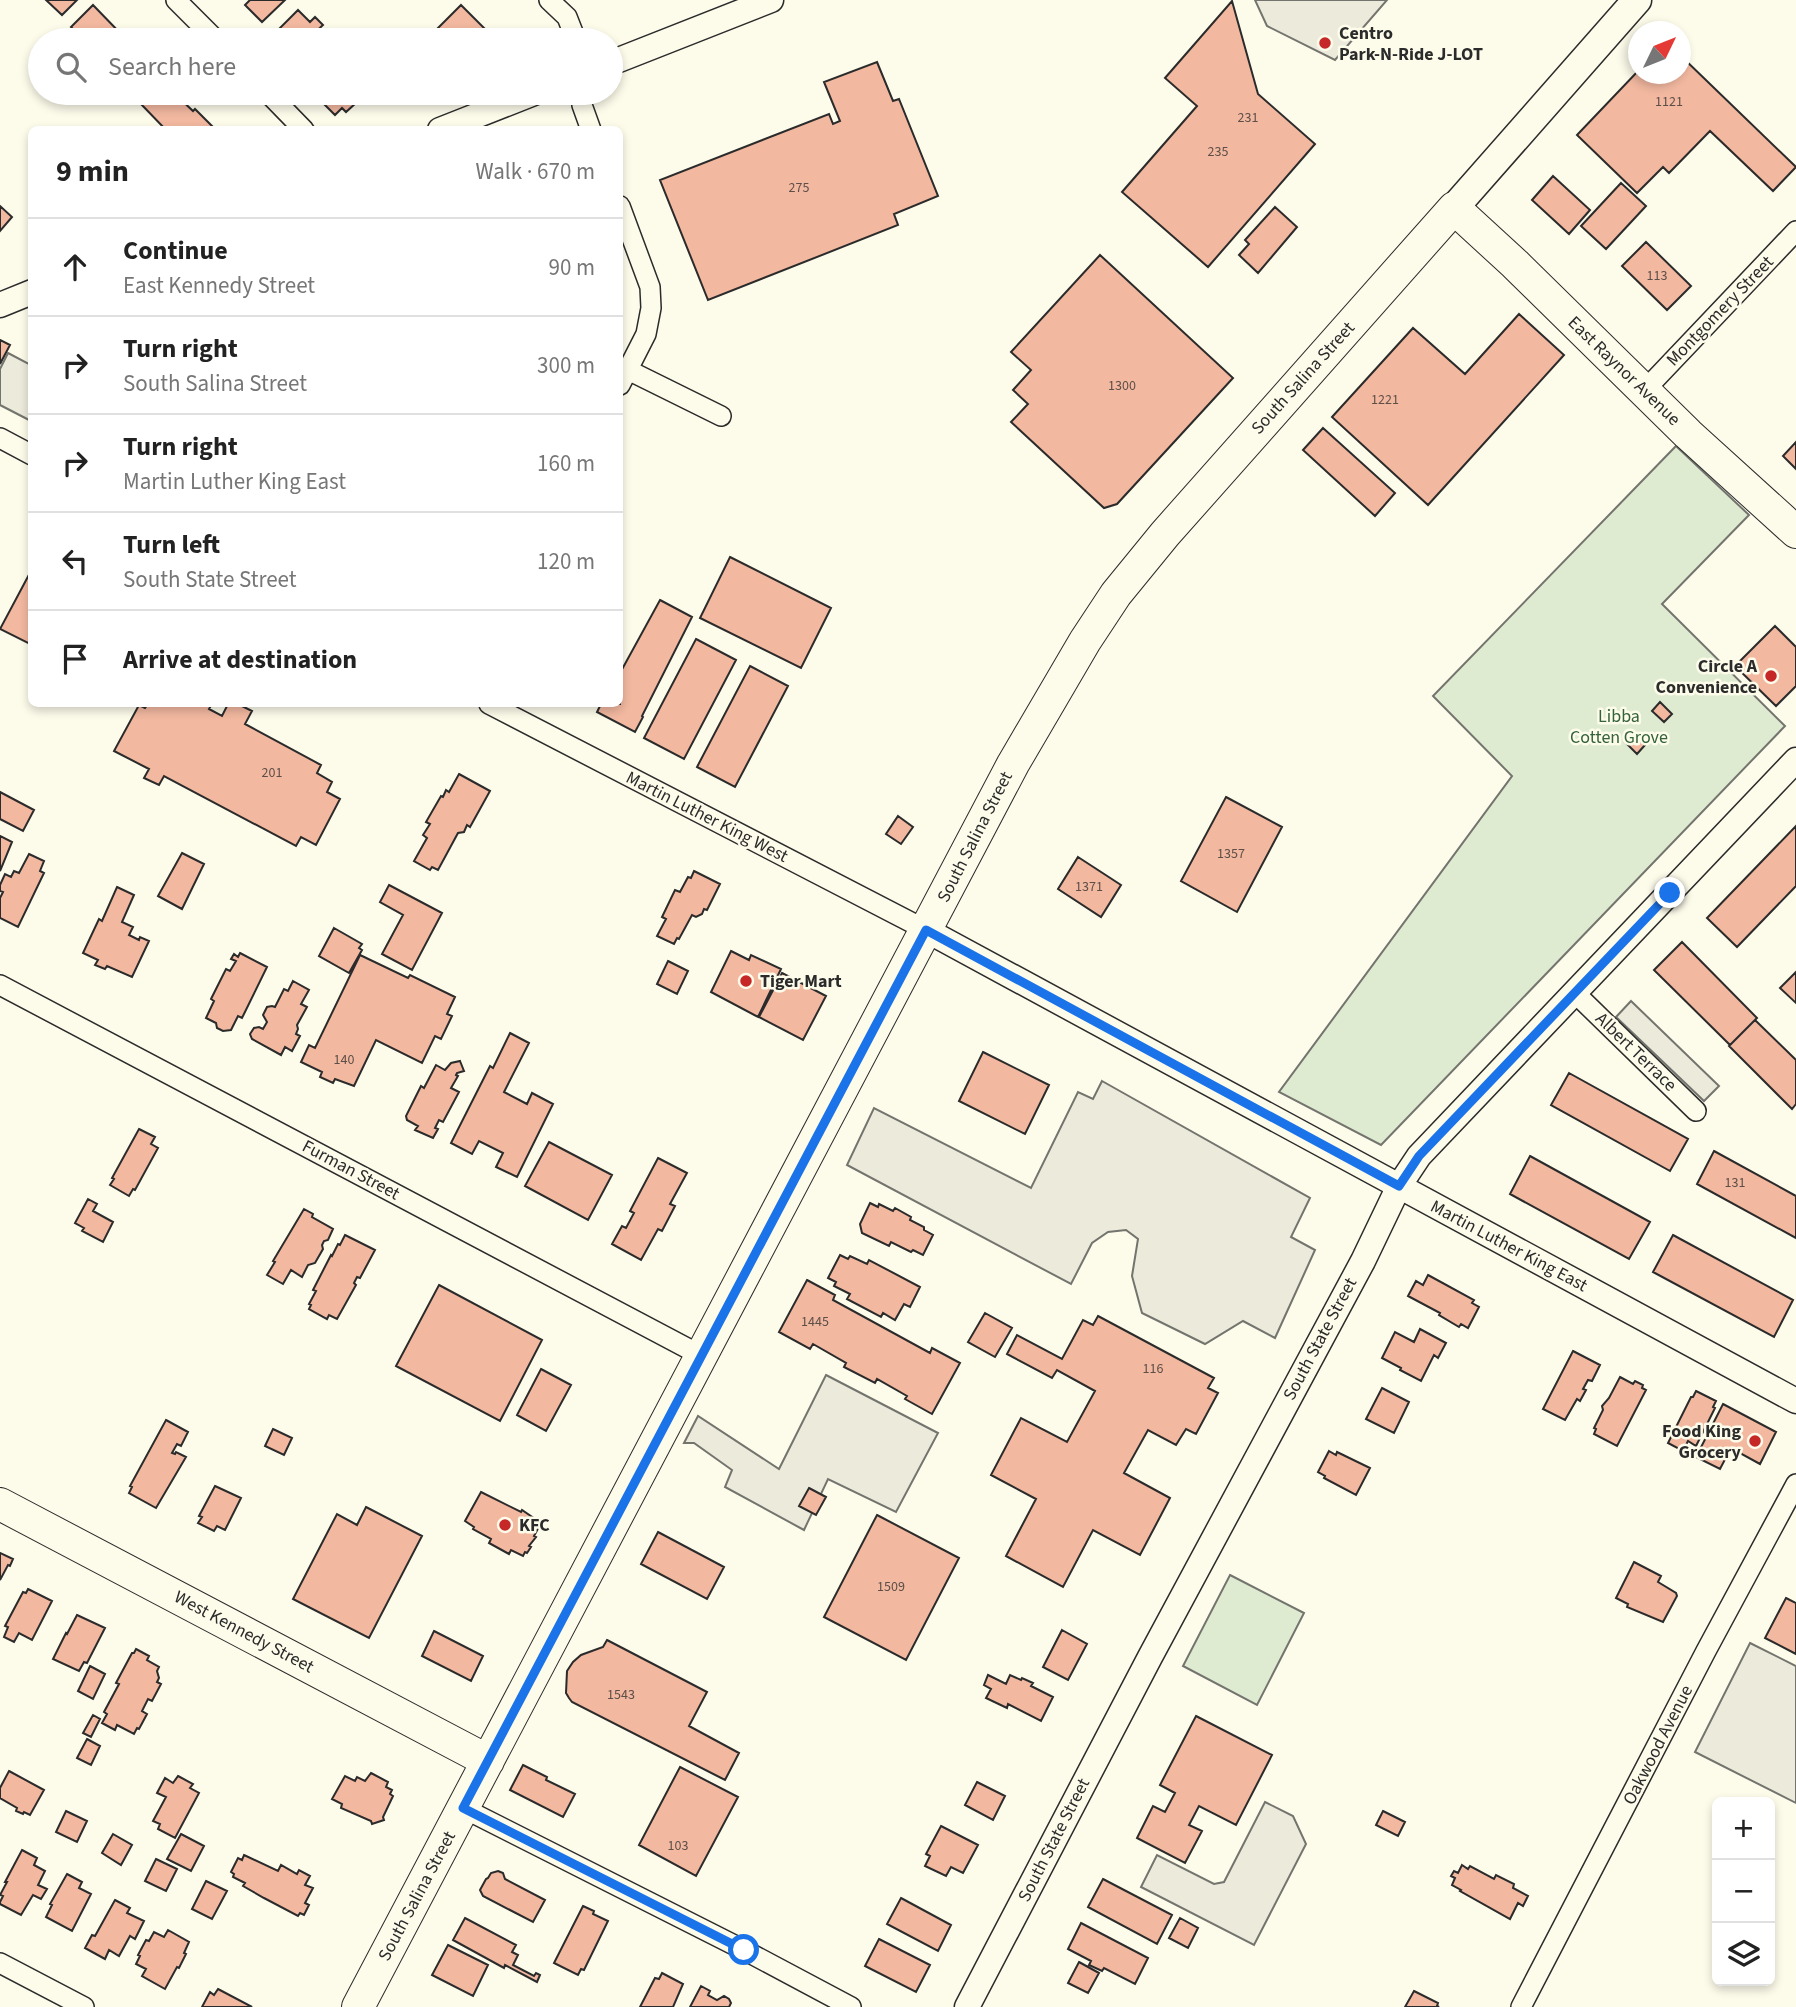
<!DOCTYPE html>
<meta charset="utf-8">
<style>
body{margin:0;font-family:"Source Sans 3",sans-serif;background:#f6f6f6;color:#222}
.controls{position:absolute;right:21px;bottom:21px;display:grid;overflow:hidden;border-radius:10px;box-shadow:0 4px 10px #0003}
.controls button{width:63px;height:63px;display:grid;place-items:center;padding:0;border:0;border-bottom:2px solid #e0e0e0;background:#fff;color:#222;font:35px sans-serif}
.compass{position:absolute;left:1628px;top:21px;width:63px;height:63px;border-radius:50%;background:#fff;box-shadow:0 4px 10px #0003;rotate:47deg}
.stop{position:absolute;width:21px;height:21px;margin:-16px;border:5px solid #1a73e8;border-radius:50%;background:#fff}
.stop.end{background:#1a73e8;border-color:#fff;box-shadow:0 2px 7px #0008}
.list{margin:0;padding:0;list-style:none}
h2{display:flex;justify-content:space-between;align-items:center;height:91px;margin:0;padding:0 28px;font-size:30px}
h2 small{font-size:23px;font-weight:400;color:#767676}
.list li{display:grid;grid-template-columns:46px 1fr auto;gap:21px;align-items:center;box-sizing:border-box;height:98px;padding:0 28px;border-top:2px solid #e0e0e0}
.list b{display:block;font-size:26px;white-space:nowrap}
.list p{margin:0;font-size:23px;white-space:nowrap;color:#767676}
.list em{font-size:23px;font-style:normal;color:#767676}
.icon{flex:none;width:38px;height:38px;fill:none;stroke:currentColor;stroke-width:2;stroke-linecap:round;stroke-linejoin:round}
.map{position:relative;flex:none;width:1796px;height:2007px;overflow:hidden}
.search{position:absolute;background:#fff;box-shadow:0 4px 10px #0003;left:28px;top:28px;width:595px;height:77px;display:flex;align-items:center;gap:18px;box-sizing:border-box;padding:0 24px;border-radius:38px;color:#767676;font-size:26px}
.panel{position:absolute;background:#fff;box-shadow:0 4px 10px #0003;left:28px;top:126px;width:595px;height:581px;border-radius:10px}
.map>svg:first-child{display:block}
.green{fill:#deebd1;stroke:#74746e;stroke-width:2}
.parking{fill:#eceadb;stroke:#74746e;stroke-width:2}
.building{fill:#f2b8a0;stroke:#2b2b2b;stroke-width:2}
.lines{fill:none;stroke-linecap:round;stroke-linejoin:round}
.minor-casing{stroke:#2b2b2b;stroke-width:22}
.tertiary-casing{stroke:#2b2b2b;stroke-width:27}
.secondary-casing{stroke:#2b2b2b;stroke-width:31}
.primary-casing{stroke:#2b2b2b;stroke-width:34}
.minor{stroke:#fdfbea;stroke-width:19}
.tertiary{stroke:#fdfbea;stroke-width:24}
.secondary{stroke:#fdfbea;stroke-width:28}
.primary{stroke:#fdfbea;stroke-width:32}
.route{stroke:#1a73e8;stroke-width:9}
.poi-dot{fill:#c62828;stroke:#fdfbea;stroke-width:2.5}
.labels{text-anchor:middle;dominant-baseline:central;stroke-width:5;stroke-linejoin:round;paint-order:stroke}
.number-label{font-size:14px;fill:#5d4e48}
.poi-label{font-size:18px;font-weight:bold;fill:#2b2b2b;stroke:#fdfbea;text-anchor:start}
.street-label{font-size:18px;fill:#2b2b2b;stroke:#fdfbea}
.park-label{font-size:18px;fill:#34623c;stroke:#fdfbea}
</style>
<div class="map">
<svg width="1796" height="2007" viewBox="0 0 1796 2007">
<rect width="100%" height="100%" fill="#fdfbea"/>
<!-- green -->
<path class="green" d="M1676 446 1749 515 1662 604 1785 726 1381 1145 1279 1092 1512 776 1433 696Z
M1230 1575 1304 1613 1257 1705 1183 1666Z"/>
<!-- parking -->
<path class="parking" d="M1255 0H1387L1335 60 1267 26Z
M8 353 31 365V421L0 405V369Z
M1631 1001 1719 1086 1704 1101 1616 1017Z
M1102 1081 1310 1198 1291 1237 1315 1250 1275 1338 1243 1321 1205 1344 1142 1313 1132 1276 1138 1239 1126 1230 1108 1232 1092 1243 1071 1284 847 1165 874 1108 1031 1188 1078 1092 1093 1099Z
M826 1375 938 1433 896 1512 828 1479 804 1530 725 1487 732 1470 694 1443H684L698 1416 779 1469Z
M1750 1643 1796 1666V1803L1695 1752Z
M1265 1802 1293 1816 1306 1844 1254 1945 1141 1887 1157 1855 1214 1884 1224 1882Z"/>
<!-- building -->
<path class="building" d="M46 0H77L62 15Z
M250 0H285L262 22 245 5Z
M1232 1 1258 94 1315 144 1208 267 1122 192 1197 106 1165 78Z
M93 5 123 36 126 33 133 40H84L71 27Z
M461 5 488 32 480 40H426Z
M298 10 310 22 315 17 323 25 307 40H279L276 38 282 32 279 29Z
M1680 55 1796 167 1773 191 1710 131 1669 173 1663 167 1637 193 1577 135 1638 71V74H1680Z
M877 62 893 101 899 99 938 196 894 214 898 225 708 300 660 180 829 114 833 124 840 121 824 82Z
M150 93H174L193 111 195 109 216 130H166L140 103Z
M313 93H347L357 102 346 112 342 108 335 115Z
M373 93H396L389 99 385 95 380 100Z
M1553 176 1590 210 1569 234 1532 200Z
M1621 183 1646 206 1606 249 1581 226Z
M0 206 12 217 0 231Z
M1275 207 1297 227 1258 273 1239 255 1249 244 1245 240Z
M1646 242 1691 286 1667 310 1622 266Z
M1100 255 1233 378 1117 504 1104 508 1011 422 1028 404 1013 390 1031 370 1011 352Z
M1519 314 1564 355 1428 505 1332 417 1413 328 1465 374Z
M0 340 10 345 0 364Z
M1323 428 1395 493 1375 516 1303 450Z
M1796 442V469L1783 456Z
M730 557 831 608 801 668 700 618Z
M32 569V645L0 629Z
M660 600 692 617 642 716 643 717 635 732 597 712 601 704H620V673Z
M1775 626 1796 647V686L1776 706 1735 666Z
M696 639 736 660 684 759 644 738Z
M750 666 788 686 735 787 697 767Z
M1660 702 1672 714 1664 722 1652 711Z
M148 704H212L209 709 222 716 228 704H238L252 711 245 724 321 765 317 773 332 782 327 792 340 799 316 845 301 837 296 846 164 776 159 785 144 778 149 769 114 751 139 705 145 708Z
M1633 734 1645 745 1637 754 1625 742Z
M459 774 490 791 470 827 467 825 464 832 458 833 438 870 432 867 430 870 414 861 427 838 423 835 430 824 426 822 441 796 443 797 446 790 449 792Z
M0 792 34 810 23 831 0 819Z
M1226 797 1282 827 1237 912 1181 881Z
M898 816 913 827 901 844 886 834Z
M1796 826V886L1737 947 1707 918Z
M0 836 12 842 0 871Z
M182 853 204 864 182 909 158 896Z
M29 854 44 861 40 871 44 873 18 927 0 918V898L3 892 0 891V885L5 874 11 877 14 871 19 873Z
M1078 857 1121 885 1101 917 1058 889Z
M694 871 720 884 707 910 704 909 702 914 696 917 692 915 679 939 677 938 674 944 657 936 666 919 662 917 675 890 680 892 688 877 691 878Z
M389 885 442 913 412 970 382 954 403 915 380 902Z
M117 887 134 895 122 922 133 927 129 935 139 940 140 937 149 941 132 977 107 966 105 969 95 965 98 960 83 953 99 919 102 921Z
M334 928 362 944 359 948 362 950 349 973 319 956Z
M1682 942 1757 1018 1730 1045 1654 970Z
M731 951 749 960 751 955 781 969 758 1017 711 992Z
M240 953 267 967 242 1018 238 1016 231 1030 223 1031 217 1028 216 1023 206 1018 214 1001 211 999 226 969 230 971 236 961 231 959 234 954 238 957Z
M360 955 408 978 410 975 455 997 447 1014 452 1016 441 1039 435 1036 422 1063 376 1040 354 1086 335 1079 333 1083 320 1077 322 1072 301 1062 309 1045 315 1048Z
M668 961 688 971 677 994 657 984Z
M1796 972V1003L1780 988Z
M782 973 826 996 803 1040 759 1017Z
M293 981 309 990 301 1004 307 1007 297 1025 298 1029 296 1034 300 1036 292 1051 285 1047 281 1055 252 1039 250 1034 254 1028 259 1027 263 1029 267 1022 263 1015 267 1007 272 1006 275 1007 284 989 288 991Z
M1755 1020 1796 1060V1104L1792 1109 1729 1046Z
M510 1033 529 1043 504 1092 527 1104 532 1093 553 1104 517 1177 496 1167 503 1153 479 1141 472 1154 451 1143 490 1066 493 1068Z
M983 1052 1049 1085 1025 1134 959 1101Z
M460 1061 464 1071 457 1073 456 1075 458 1076 451 1088 459 1092 443 1122 439 1120 435 1128 438 1129 433 1138 415 1130 418 1126 407 1120 406 1116 421 1086 424 1088 436 1065 445 1070 451 1063Z
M1569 1073 1688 1139 1670 1171 1551 1105Z
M139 1129 155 1137 151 1144 158 1148 135 1190 133 1189 129 1196 110 1185 114 1179 112 1178Z
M549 1142 612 1175 588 1220 525 1186Z
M1714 1151 1796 1196V1238L1697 1184Z
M1530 1156 1650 1222 1629 1259 1510 1194Z
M658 1158 687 1173 670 1204 675 1206 662 1231 658 1229 641 1260 612 1244 622 1226 626 1228 634 1213 630 1211Z
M88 1199 97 1204 93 1211 113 1222 103 1242 82 1231 84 1228 75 1223Z
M870 1203 878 1207 879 1204 893 1211 895 1208 911 1217 910 1220 924 1227V1230L933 1235 923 1255 913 1250 911 1252 891 1242 889 1246 862 1233 860 1224Z
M304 1209 313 1214 312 1217 333 1229 328 1240 324 1241 322 1245 323 1249 315 1263 308 1265 302 1277 291 1270 283 1284 267 1275 275 1262 273 1261Z
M345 1235 375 1250 360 1278 357 1277 354 1283 356 1285 337 1319 329 1315 327 1319 309 1309 311 1305 309 1304 316 1291 313 1290 331 1255 332 1256 338 1244 340 1245Z
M1673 1235 1793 1300 1774 1337 1653 1272Z
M840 1255 848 1259 850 1256 867 1264 869 1260 920 1287 910 1307 904 1304 895 1320 883 1313 881 1317 847 1299 850 1294 834 1286 836 1282 828 1278Z
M1428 1275 1474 1300 1472 1303 1479 1307 1468 1328 1461 1324 1459 1327 1439 1315 1440 1313 1408 1296 1416 1281 1423 1285Z
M807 1280 835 1295 833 1300 930 1353 932 1348 960 1363 932 1414 905 1399 907 1396 877 1379 875 1383 844 1367 846 1363 813 1344 810 1349 779 1332Z
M439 1285 542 1340 500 1421 396 1366Z
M985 1313 1012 1328 995 1357 968 1342Z
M1098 1316 1214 1378 1208 1388 1218 1393 1196 1434 1186 1429 1176 1445 1148 1430 1124 1473 1170 1498 1140 1555 1093 1530 1063 1587 1006 1556 1036 1499 991 1475 1021 1418 1067 1442 1095 1391 1057 1370 1052 1378 1007 1354 1017 1335 1062 1359 1083 1320 1093 1325Z
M1420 1329 1446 1343 1438 1358 1434 1355 1421 1381 1400 1370 1401 1368 1382 1358 1395 1332 1414 1342Z
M1573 1351 1600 1365 1592 1381 1588 1380 1583 1389 1586 1390 1580 1401 1577 1399 1565 1420 1543 1409Z
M541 1369 571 1385 546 1431 517 1415Z
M1620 1377 1633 1384 1635 1381 1643 1385 1642 1388 1646 1390 1617 1446 1594 1434 1596 1429 1594 1428 1603 1410 1602 1406 1609 1398Z
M1382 1388 1409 1402 1394 1433 1366 1419Z
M1696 1391 1716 1401 1713 1407 1715 1408 1696 1446 1688 1441 1683 1451 1668 1443 1691 1397H1693Z
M1723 1404 1776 1432 1760 1464 1731 1448 1720 1469 1696 1457Z
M166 1420 188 1432 181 1446 177 1444 172 1453 175 1454 176 1452 186 1457 156 1508 129 1493 132 1487 130 1486Z
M273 1429 292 1438 284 1455 265 1446Z
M1329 1451 1336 1455 1337 1452 1370 1468 1356 1495 1324 1478 1325 1476 1318 1472Z
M215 1486 241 1498 225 1530 217 1526 214 1531 198 1523 202 1517 199 1516Z
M809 1488 826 1497 816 1515 799 1506Z
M481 1492 521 1512 522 1510 541 1523 534 1536 536 1537 529 1546 531 1547 527 1553 525 1552 523 1556 511 1550 509 1554 489 1543 491 1539 473 1529 474 1527 465 1521Z
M366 1507 422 1536 369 1638 293 1599 337 1514 357 1525Z
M877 1515 959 1558 906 1660 824 1617Z
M658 1532 724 1567 707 1599 641 1564Z
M0 1553 13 1559 10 1566 8 1565 0 1580Z
M1634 1562 1661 1576 1658 1582 1676 1593 1677 1596 1663 1622 1627 1607 1628 1604 1616 1598Z
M28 1589 52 1601 32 1640 19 1633 14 1642 4 1637 8 1627 5 1626 23 1592 26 1593Z
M1786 1598 1796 1603V1654L1765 1638Z
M77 1615 105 1628 87 1663 84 1662 79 1671 53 1659 66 1633 67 1634Z
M1062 1630 1087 1644 1068 1680 1043 1667Z
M434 1631 483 1656 471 1681 422 1656Z
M607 1640 707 1692 689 1726 739 1753 725 1780 572 1702 569 1698 566 1693 567 1671 573 1662 581 1655 603 1647Z
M136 1649 149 1656 147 1660 159 1667 157 1671 159 1678 157 1682 161 1684 152 1701 148 1699 142 1711 147 1714 139 1729 137 1728 134 1734 117 1725 115 1730 102 1723 107 1714 104 1712 119 1684 116 1683 132 1653H134Z
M90 1666 105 1674 93 1699 78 1691Z
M988 1675 1006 1684 1010 1675 1021 1680 1022 1678 1033 1683 1031 1686 1053 1697 1041 1721 1008 1704 1007 1708 986 1698 991 1689 984 1685Z
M93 1715 100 1719 91 1737 83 1733Z
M1196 1716 1272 1755 1236 1825 1199 1806 1189 1825 1202 1831 1185 1863 1137 1838 1153 1806 1165 1812 1175 1793 1160 1785Z
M87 1739 100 1746 91 1765 77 1758Z
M523 1765 547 1777 546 1780 575 1794 563 1817 510 1790Z
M680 1767 738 1797 696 1876 639 1845Z
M9 1771 44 1790 30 1815 24 1812 23 1814 16 1811 17 1808 0 1798V1788Z
M371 1773 388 1782 386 1787 392 1790 390 1794 393 1796 383 1817 384 1820 372 1824 371 1821 341 1808 342 1804 332 1799 345 1776 355 1781 357 1777 365 1781Z
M178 1776 193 1784 190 1788 199 1793 175 1838 158 1829 160 1824 153 1821 166 1797 157 1793 165 1778 173 1783Z
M977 1782 1005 1796 993 1820 965 1805Z
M66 1811 87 1821 77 1842 56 1832Z
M1383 1811 1405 1822 1398 1836 1376 1825Z
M941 1826 978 1845 963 1873 951 1867 946 1876 925 1866 930 1856 926 1854Z
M113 1834 132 1845 121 1865 102 1853Z
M181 1834 204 1846 191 1871 167 1859Z
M22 1850 37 1858 34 1865 45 1871 38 1885 47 1889 41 1899 33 1895 21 1915 0 1904V1902L3 1896 0 1895 7 1882H5Z
M244 1855 278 1871 281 1865 297 1874 299 1870 310 1876 305 1885 313 1888 305 1903 309 1905 304 1915 300 1913 298 1916 264 1898 243 1886 245 1883 233 1877 234 1874 231 1872 238 1858 242 1860Z
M156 1859 177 1869 166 1891 145 1881Z
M1462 1865 1468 1869 1470 1866 1494 1879 1496 1875 1514 1884 1513 1888 1528 1896 1523 1906 1518 1903 1510 1919 1460 1891 1461 1890 1452 1885 1455 1878 1451 1876 1454 1871 1458 1873Z
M498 1871 503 1873 505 1879 545 1900 533 1922 483 1896 480 1890 486 1879 488 1878 491 1873Z
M67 1874 82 1882 79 1888 91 1894 72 1931 46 1917 52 1905 50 1904Z
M1103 1879 1172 1915 1157 1944 1088 1907Z
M206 1881 227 1891 212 1919 192 1909Z
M901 1898 951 1925 938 1951 887 1924Z
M115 1900 130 1908 127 1913 144 1921 135 1939 130 1936 119 1956 109 1950 105 1959 85 1948 92 1935 95 1936Z
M583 1906 594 1911 593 1914 608 1921 584 1970 581 1969 578 1975 554 1963Z
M465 1918 516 1945 512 1952 518 1955 513 1965 534 1976 536 1973 540 1975 537 1982 505 1965 504 1968 453 1940Z
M1180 1918 1198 1928 1188 1948 1169 1938Z
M1081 1923 1148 1958 1135 1984 1104 1968 1102 1971 1089 1965 1091 1961 1068 1949Z
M168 1930 189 1942 184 1953 186 1954 179 1968 177 1967 165 1989 142 1976 146 1969 136 1964 140 1956 138 1955 146 1940 149 1941 154 1932 164 1937Z
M879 1939 930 1965 916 1992 865 1966Z
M448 1945 488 1965 473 1996 432 1975Z
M1079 1962 1099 1973 1088 1993 1068 1983Z
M662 1973 683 1984 673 2007H640L655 1978 659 1979Z
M701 1986 710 1991 708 1995 717 2000 724 1996 729 1999 731 2003 729 2007H690Z
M218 1989 252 2007H202L210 1992 214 1995Z
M1414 1991 1438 2003 1437 2006 1439 2007H1405Z"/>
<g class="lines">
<!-- minor casing -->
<g class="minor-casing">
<path id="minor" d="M176 0 216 40
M549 0 567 17 576 40
M268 93 304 130
M581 93 582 105 591 130
M620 206 650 287 651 308 646 334 620 385
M628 370 721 416
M1644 391 1796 231
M0 438 32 455
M489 704 926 930
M0 985 702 1356
M1575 993 1696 1111
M463 1808 744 1950 851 2007
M0 1963 84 2007
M1521 2007 1706 1651 1796 1484"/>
</g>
<!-- tertiary casing -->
<g class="tertiary-casing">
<path id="tertiary" d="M611 63 771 0
M440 130 534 93
M0 305 32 292
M926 930 1796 1401
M967 2007 1150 1657 1363 1261 1399 1186 1419 1156 1796 760"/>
</g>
<!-- secondary casing -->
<g class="secondary-casing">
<path id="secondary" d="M1454 208 1637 0"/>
</g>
<!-- primary casing -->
<g class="primary-casing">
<path id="primary" d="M0 1504 488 1761
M358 2007 1013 764 1085 641 1116 594 1165 534 1454 208 1515 264 1688 434 1796 532"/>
</g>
<!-- minor -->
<use href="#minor" class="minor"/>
<!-- tertiary -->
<use href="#tertiary" class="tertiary"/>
<!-- secondary -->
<use href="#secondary" class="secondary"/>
<!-- primary -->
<use href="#primary" class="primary"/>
</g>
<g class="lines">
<!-- route -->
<path class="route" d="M744 1950 463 1808 926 930 1399 1186 1419 1156 1670 893"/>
</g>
<!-- markers -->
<g class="poi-dot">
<circle cx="1325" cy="43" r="7"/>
<circle cx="1771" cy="676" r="7"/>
<circle cx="746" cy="981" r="7"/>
<circle cx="1755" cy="1441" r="7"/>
<circle cx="505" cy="1525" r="7"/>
</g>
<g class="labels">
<!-- number labels -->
<g class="number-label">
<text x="1669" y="102">1121</text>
<text x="1248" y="118">231</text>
<text x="1218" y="152">235</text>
<text x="799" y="188">275</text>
<text x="1657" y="276">113</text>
<text x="1122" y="386">1300</text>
<text x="1385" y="400">1221</text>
<text x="272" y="773">201</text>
<text x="1231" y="854">1357</text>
<text x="1089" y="887">1371</text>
<text x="344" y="1060">140</text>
<text x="1735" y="1183">131</text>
<text x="815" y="1322">1445</text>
<text x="1153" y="1369">116</text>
<text x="891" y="1587">1509</text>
<text x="621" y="1695">1543</text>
<text x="678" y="1846">103</text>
</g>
<!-- poi labels -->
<g class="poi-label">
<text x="1339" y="33">Centro<tspan x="1339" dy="21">Park-N-Ride J-LOT</tspan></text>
<text x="1757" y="666" text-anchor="end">Circle A<tspan x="1757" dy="21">Convenience</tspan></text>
<text x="760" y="981">Tiger Mart</text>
<text x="1741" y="1431" text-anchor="end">Food King<tspan x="1741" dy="21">Grocery</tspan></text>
<text x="519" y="1525">KFC</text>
</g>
<!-- street labels -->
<g class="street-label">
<text transform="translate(1720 311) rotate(-46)">Montgomery Street</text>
<text transform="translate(1624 371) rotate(44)">East Raynor Avenue</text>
<text transform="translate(1303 378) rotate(-48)">South Salina Street</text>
<text transform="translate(707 817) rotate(27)">Martin Luther King West</text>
<text transform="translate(975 837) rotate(-63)">South Salina Street</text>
<text transform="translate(1636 1052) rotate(44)">Albert Terrace</text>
<text transform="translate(351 1170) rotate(28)">Furman Street</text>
<text transform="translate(1509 1246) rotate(28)">Martin Luther King East</text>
<text transform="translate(1320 1339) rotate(-62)">South State Street</text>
<text transform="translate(244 1632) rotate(28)">West Kennedy Street</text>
<text transform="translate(1658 1745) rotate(-63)">Oakwood Avenue</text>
<text transform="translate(1054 1840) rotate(-63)">South State Street</text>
<text transform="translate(417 1896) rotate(-62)">South Salina Street</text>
</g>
<!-- park labels -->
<g class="park-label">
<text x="1619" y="716">Libba<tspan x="1619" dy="21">Cotten Grove</tspan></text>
</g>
</g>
</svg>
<div class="controls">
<button>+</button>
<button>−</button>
<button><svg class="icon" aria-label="layers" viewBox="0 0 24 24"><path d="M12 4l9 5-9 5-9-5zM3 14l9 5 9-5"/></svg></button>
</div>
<svg class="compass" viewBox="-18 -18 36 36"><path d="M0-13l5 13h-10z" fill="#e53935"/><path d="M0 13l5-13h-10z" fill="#767676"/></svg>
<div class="stop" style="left:744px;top:1950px"></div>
<div class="stop end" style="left:1670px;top:893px"></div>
<div class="search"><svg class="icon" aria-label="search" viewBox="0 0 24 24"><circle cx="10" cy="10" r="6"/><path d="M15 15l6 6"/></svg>Search here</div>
<section class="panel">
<h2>9 min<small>Walk · 670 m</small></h2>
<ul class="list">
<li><svg class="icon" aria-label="ahead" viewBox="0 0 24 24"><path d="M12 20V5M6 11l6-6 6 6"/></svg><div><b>Continue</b><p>East Kennedy Street</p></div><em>90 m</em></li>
<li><svg class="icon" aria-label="right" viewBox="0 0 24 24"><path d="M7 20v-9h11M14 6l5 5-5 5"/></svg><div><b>Turn right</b><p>South Salina Street</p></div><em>300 m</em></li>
<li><svg class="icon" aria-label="right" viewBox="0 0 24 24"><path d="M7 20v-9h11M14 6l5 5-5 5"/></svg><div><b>Turn right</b><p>Martin Luther King East</p></div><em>160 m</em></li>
<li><svg class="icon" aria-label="left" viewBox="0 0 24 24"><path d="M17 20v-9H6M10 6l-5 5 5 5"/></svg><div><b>Turn left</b><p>South State Street</p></div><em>120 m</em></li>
<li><svg class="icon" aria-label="arrive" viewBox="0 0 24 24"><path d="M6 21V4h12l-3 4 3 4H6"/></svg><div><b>Arrive at destination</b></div></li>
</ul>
</section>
</div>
